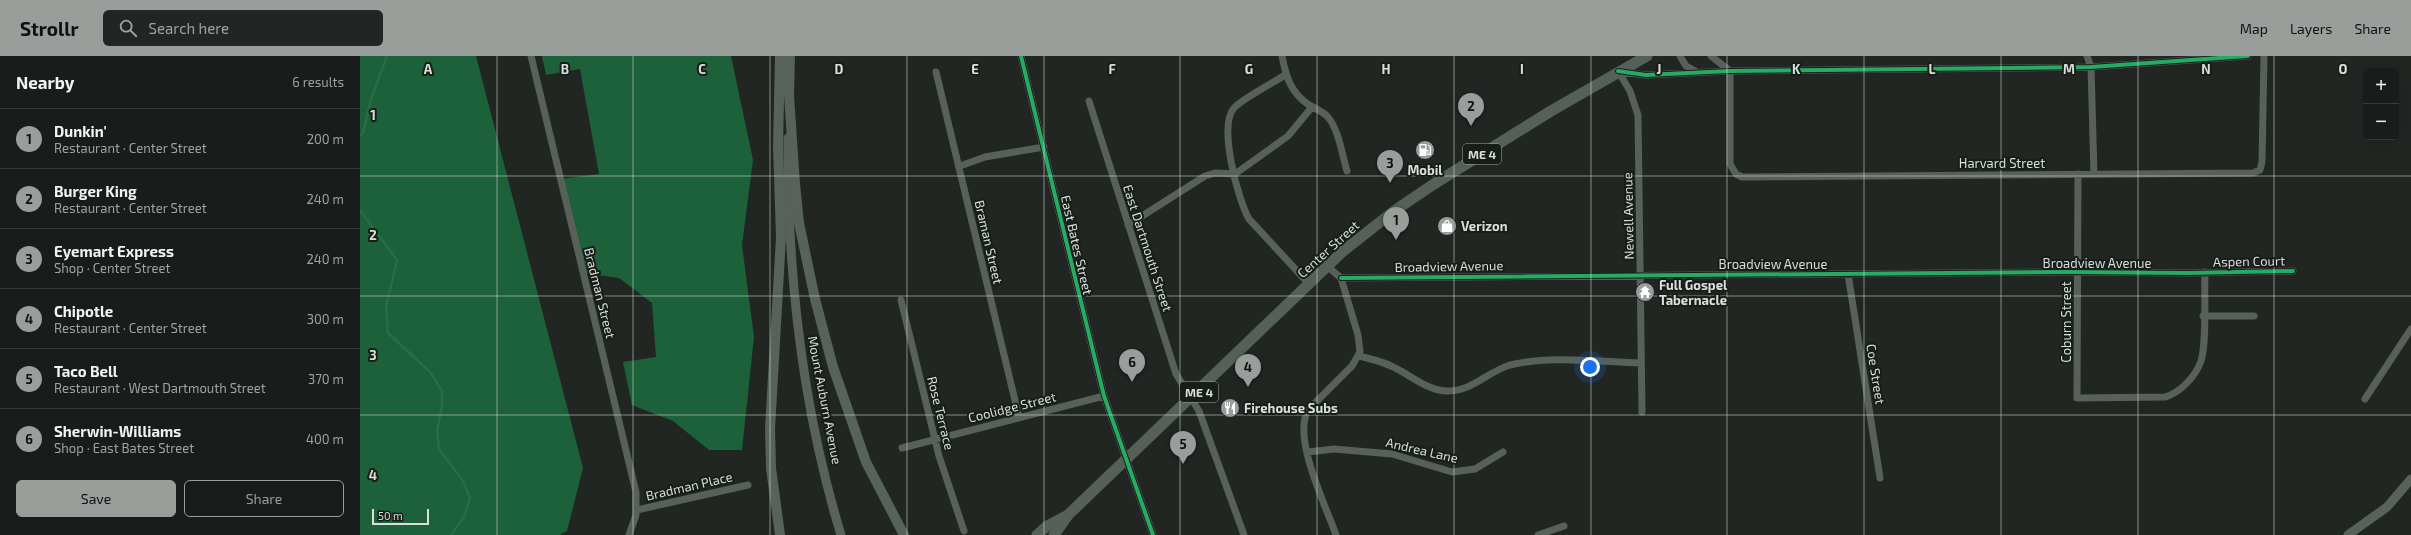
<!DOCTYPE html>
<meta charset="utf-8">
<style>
body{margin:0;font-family:"Exo 2",sans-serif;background:#222523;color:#f1f3f6}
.controls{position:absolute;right:12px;top:12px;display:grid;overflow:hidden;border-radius:6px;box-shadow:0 4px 16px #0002}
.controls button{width:36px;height:36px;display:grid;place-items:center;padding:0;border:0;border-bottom:1px solid #373a39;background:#191c1a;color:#f1f3f6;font:20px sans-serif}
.scale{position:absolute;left:12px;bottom:10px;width:57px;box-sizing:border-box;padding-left:4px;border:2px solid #dadfdb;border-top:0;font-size:11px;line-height:14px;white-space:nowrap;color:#dadfdb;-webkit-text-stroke:3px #171e19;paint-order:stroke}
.you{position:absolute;left:1230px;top:311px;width:14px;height:14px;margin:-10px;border:3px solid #fff;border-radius:50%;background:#1a73e8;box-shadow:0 0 0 6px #1a73e833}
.badge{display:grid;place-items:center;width:26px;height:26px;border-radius:50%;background:#999e9b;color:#111;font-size:13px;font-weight:700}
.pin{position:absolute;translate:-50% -33px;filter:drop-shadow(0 1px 2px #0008)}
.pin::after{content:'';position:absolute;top:21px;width:14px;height:12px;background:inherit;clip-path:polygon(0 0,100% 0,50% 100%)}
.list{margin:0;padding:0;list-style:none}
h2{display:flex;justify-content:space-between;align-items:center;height:52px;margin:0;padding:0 16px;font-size:17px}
h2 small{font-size:13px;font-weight:400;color:#9fa1a2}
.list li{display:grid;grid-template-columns:26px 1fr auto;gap:12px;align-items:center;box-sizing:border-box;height:60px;padding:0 16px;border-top:1px solid #373a39}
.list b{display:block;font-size:15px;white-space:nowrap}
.list p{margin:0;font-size:13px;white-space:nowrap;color:#9fa1a2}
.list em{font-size:13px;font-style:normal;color:#9fa1a2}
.actions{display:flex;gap:8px;padding:12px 16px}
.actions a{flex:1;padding:9px 0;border:1px solid #999e9b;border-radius:6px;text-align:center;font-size:14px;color:#999e9b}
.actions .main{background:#999e9b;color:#111}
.icon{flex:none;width:22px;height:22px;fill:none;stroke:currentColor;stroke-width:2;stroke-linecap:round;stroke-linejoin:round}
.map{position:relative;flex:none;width:2051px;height:479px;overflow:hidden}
header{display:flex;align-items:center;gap:24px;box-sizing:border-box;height:56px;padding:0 20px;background:#999e9b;color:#111}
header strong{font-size:19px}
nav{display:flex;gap:22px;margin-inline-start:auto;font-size:14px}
.search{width:280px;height:36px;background:#222523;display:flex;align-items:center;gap:10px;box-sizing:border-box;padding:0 14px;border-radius:6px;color:#9fa1a2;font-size:15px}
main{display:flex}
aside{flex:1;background:#191c1a}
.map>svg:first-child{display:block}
.forest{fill:#1c613a}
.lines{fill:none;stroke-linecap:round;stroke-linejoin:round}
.stream{stroke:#276e45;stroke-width:2.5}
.minor{stroke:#576059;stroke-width:7}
.secondary{stroke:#58625b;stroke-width:9}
.primary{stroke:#56625a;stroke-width:10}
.trunk{stroke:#546058;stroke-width:11}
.cycleway-casing{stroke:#171e19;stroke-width:6}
.cycleway{stroke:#26ab63;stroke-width:4}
.grid{fill:none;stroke:#dadfdb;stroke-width:1;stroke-opacity:0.55}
.labels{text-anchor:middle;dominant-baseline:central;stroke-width:4;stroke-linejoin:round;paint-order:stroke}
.shield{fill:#171e19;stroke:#a0a5a1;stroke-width:1}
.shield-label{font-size:12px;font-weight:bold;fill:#dadfdb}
.street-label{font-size:13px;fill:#dadfdb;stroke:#171e19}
.poi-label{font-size:13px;font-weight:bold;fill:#dadfdb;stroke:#171e19;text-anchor:start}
.grid-label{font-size:13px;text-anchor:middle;font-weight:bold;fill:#dadfdb;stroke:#171e19;stroke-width:4;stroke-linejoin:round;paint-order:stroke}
</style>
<header>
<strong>Strollr</strong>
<div class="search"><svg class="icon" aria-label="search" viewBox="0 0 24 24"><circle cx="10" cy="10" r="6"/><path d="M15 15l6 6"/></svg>Search here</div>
<nav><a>Map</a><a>Layers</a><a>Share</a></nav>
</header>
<main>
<aside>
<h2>Nearby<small>6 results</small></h2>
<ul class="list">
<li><span class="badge">1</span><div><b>Dunkin'</b><p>Restaurant · Center Street</p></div><em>200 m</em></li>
<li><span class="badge">2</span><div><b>Burger King</b><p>Restaurant · Center Street</p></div><em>240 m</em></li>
<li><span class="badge">3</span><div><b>Eyemart Express</b><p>Shop · Center Street</p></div><em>240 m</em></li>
<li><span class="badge">4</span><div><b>Chipotle</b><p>Restaurant · Center Street</p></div><em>300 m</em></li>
<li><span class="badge">5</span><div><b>Taco Bell</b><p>Restaurant · West Dartmouth Street</p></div><em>370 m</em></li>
<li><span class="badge">6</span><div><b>Sherwin-Williams</b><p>Shop · East Bates Street</p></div><em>400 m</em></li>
</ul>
<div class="actions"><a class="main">Save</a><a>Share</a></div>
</aside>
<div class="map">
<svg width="2051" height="479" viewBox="0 0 2051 479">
<rect width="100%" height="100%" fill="#212623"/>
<!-- forest -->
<path class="forest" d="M0 0H116L223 412 207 475 199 479H0Z
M182 0H371L393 104 382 189 394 281 382 394H349L313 365 272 349 263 306 296 301 292 247 259 222 223 217 201 123 239 118 220 13 186 19Z"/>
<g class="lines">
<!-- stream -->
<path class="stream" d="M0 79 3 77 11 43 27 0
M0 154 37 204 26 251 28 277 70 316 82 335V350L77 375 79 393 103 425 110 442 104 461 91 479"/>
<!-- minor -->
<path class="minor" d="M171 0 276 436V459L269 479
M661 0 744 340 793 479
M922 0C926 21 931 37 949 49 955 52 963 56 967 60 979 73 982 99 987 115
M1320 0 1326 10 1337 16
M1351 0 1370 15
M1727 0 1731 11 1734 118
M1258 15 1270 35 1278 59 1282 356
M1370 15V108L1376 118 1382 121 1893 117 1900 114 1902 106 1904 0
M576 16 659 361
M1261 16 1286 19 1370 15 1731 11 1888 0
M925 19C913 27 882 43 874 52 858 70 878 144 889 163L950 229
M729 45 816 318 839 355 884 479
M600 110 625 101 684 91
M1718 118 1717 342 1805 341C1820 337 1836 320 1841 305 1847 286 1844 239 1845 216
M768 169 845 120 855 117 875 118 928 80 952 51
M968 211 981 222 998 279 1000 296 992 310 948 354C932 382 966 450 976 479
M1488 218 1520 422
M981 222 1705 216 1828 217 1933 215
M541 244 579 400 604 475
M1843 260H1894
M999 300C1010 303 1021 305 1031 310 1050 318 1068 336 1089 335 1112 335 1129 315 1150 309 1190 299 1241 306 1281 307
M2005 343 2051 273
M542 392 744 340
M948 396 974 393 1032 398 1092 416 1115 413 1143 396
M277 454 388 429
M1178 479 1204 470"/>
<!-- secondary -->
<path class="secondary" d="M428 82C427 215 442 351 481 479
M1988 479 2027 451 2051 423"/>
<!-- primary -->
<path class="primary" d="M430 0 429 39 435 128 439 167 455 243 473 311 506 406 544 479
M420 479 411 412 410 373 421 181 418 90 420 0"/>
<!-- trunk -->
<path class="trunk" d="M677 479 687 470 706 460
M694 479 708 459 982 196 1034 155 1074 128 1191 55 1287 0"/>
<!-- cycleway casing -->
<g class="cycleway-casing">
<path id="cycleway" d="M661 0 744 340 793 479
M1258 15 1286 19 1370 15 1731 11 1888 0
M981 222 1705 216 1828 217 1933 215"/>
</g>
<!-- cycleway -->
<use href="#cycleway" class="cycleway"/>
</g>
<!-- grid -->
<path class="grid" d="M137 0V479M273 0V479M410 0V479M547 0V479M684 0V479M820 0V479M957 0V479M1094 0V479M1231 0V479M1367 0V479M1504 0V479M1641 0V479M1778 0V479M1914 0V479M0 120H2051M0 240H2051M0 359H2051"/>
<!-- icons -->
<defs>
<g id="fuel-disc" transform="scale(1)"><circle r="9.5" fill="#999e9b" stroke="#171e19"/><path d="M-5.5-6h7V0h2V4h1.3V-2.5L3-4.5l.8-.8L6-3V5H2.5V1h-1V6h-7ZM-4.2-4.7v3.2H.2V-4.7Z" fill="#fff"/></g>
<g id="shop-disc" transform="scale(1)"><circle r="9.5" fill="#999e9b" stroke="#171e19"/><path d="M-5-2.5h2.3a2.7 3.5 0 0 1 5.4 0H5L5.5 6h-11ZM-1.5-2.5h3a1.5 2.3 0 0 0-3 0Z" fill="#fff"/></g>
<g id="temple-disc" transform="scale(1)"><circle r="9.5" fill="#999e9b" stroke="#171e19"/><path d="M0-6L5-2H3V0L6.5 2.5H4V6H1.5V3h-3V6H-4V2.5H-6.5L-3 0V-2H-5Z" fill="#fff"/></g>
<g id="restaurant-disc" transform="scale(1)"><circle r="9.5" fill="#999e9b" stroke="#171e19"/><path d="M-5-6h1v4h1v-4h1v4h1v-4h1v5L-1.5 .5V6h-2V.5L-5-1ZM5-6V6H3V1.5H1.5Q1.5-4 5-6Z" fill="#fff"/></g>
</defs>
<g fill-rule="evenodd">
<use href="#fuel-disc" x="1065" y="94"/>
<use href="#shop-disc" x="1087" y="170"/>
<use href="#temple-disc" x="1285" y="236"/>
<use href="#restaurant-disc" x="870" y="352"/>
</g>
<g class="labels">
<!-- shield labels -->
<g class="shield">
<rect x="1103" y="88" width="38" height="20" rx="3"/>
<rect x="820" y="326" width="38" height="20" rx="3"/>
</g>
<g class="shield-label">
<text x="1122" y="98">ME 4</text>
<text x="839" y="336">ME 4</text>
</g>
<!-- street labels -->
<g class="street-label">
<text x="1642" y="107">Harvard Street</text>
<text transform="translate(1268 160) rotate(-91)">Newell Avenue</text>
<text transform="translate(629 186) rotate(77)">Braman Street</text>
<text transform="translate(717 189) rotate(77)">East Bates Street</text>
<text transform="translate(788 192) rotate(72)">East Dartmouth Street</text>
<text transform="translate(968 193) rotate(-42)">Center Street</text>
<text transform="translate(1889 205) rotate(-1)">Aspen Court</text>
<text x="1737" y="207">Broadview Avenue</text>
<text x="1413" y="208">Broadview Avenue</text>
<text transform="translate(1089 210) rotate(-1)">Broadview Avenue</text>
<text transform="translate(240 237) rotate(76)">Bradman Street</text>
<text transform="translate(1706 266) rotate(-90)">Coburn Street</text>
<text transform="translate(1516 318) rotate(81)">Coe Street</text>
<text transform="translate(465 344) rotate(79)">Mount Auburn Avenue</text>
<text transform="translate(652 351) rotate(-14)">Coolidge Street</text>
<text transform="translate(581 357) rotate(76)">Rose Terrace</text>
<text transform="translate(1062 394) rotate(13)">Andrea Lane</text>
<text transform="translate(329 430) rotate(-13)">Bradman Place</text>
</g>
<!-- poi labels -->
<g class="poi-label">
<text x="1065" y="114" text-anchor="middle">Mobil</text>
<text x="1101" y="170">Verizon</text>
<text x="1299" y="229">Full Gospel<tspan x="1299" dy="15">Tabernacle</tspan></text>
<text x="884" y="352">Firehouse Subs</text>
</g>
</g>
<g class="grid-label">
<text x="68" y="18">A</text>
<text x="205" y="18">B</text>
<text x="342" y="18">C</text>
<text x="479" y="18">D</text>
<text x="615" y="18">E</text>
<text x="752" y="18">F</text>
<text x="889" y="18">G</text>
<text x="1026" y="18">H</text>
<text x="1162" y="18">I</text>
<text x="1299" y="18">J</text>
<text x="1436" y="18">K</text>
<text x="1572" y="18">L</text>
<text x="1709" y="18">M</text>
<text x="1846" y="18">N</text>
<text x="1983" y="18">O</text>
<text x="13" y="64">1</text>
<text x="13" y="184">2</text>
<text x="13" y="304">3</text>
<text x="13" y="424">4</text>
</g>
</svg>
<div class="controls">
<button>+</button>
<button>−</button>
</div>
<div class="scale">50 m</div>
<div class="you"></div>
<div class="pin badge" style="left:1036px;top:184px">1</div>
<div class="pin badge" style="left:1111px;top:70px">2</div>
<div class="pin badge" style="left:1030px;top:127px">3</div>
<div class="pin badge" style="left:888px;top:331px">4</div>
<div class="pin badge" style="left:823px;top:408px">5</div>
<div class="pin badge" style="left:772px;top:326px">6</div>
</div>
</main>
